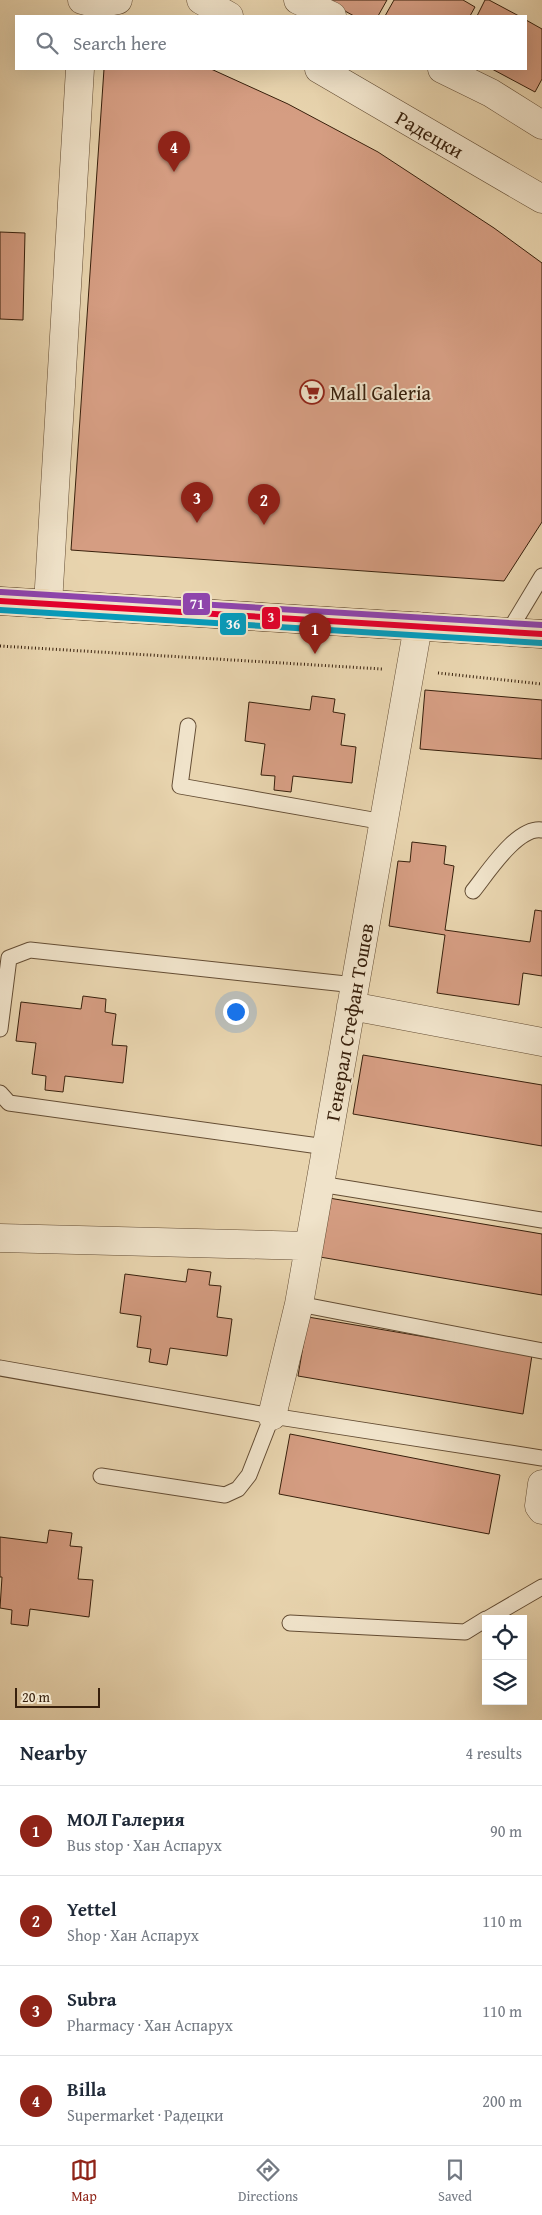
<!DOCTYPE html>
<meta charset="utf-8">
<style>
body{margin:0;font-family:"Gentium Book Plus",serif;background:#f6f6f7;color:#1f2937}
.controls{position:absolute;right:15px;bottom:15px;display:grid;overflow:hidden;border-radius:0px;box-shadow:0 5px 20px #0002}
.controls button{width:45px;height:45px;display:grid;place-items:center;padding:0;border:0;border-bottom:1px solid #e0e1e3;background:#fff;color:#1f2937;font:25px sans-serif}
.scale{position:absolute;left:15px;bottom:12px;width:85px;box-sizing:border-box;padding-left:5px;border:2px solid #38200c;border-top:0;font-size:14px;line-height:18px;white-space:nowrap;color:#38200c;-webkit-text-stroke:4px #f0e3ca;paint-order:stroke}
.you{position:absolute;left:235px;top:1011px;width:18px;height:18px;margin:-12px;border:4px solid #fff;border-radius:50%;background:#1a73e8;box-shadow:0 0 0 8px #1a73e833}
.badge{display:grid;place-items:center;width:32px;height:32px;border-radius:50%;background:#8f2418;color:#fff;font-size:16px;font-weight:700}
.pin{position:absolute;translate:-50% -41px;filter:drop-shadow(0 1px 2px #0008)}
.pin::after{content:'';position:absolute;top:26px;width:18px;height:15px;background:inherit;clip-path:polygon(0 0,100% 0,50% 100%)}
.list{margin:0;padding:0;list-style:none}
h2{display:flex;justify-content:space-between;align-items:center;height:65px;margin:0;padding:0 20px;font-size:21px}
h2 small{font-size:16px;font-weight:400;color:#747a83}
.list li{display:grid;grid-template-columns:32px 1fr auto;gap:15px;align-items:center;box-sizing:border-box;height:90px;padding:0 20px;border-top:1px solid #e0e1e3}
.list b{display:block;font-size:19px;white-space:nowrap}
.list p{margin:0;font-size:16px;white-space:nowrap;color:#747a83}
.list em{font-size:16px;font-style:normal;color:#747a83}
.icon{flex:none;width:28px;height:28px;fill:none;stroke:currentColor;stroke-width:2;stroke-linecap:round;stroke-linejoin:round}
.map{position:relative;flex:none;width:542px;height:1720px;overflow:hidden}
.search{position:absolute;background:#fff;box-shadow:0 5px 20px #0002;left:15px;right:15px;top:15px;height:55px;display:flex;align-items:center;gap:12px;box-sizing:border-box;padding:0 18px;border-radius:0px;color:#747a83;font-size:19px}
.sheet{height:425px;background:#fff}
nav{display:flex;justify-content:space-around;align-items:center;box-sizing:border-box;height:70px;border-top:1px solid #e0e1e3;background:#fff;font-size:14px;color:#747a83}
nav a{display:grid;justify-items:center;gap:2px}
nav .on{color:#8f2418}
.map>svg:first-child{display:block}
.building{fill:#d59d82;stroke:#38200c}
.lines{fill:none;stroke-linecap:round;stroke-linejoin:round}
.service-casing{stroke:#644d34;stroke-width:17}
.minor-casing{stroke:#644d34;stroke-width:29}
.primary-casing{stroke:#38200c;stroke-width:29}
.path{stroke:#38200c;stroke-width:3;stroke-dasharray:1 2.5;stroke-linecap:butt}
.service{stroke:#f0e3ca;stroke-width:15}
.minor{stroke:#f0e3ca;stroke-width:28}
.primary{stroke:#e4ba77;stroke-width:28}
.bus-1-casing{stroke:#f0e3ca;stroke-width:10}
.bus-2-casing{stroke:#f0e3ca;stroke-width:10}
.bus-3-casing{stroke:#f0e3ca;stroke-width:10}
.bus-1{stroke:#e4002b;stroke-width:6}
.bus-2{stroke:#069bbb;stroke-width:6}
.bus-3{stroke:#8e44ad;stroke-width:6}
.labels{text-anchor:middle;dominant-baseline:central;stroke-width:4;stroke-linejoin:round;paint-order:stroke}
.street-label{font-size:20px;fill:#38200c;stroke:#f0e3ca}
.poi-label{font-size:20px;fill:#38200c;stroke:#f0e3ca;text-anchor:start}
.line-badge{stroke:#f0e3ca;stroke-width:2}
.badge-label{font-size:14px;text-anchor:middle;font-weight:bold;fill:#fff}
</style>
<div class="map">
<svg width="542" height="1720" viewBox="0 0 542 1720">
<rect width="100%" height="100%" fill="#e8d4ae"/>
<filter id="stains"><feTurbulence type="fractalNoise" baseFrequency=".004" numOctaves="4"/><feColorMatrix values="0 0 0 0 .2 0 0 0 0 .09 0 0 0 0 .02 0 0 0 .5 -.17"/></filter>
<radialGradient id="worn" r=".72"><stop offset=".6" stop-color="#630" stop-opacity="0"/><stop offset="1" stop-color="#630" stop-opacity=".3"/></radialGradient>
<!-- building -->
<path class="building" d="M325 0H387L378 16H354Z
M394 0H463L475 7 470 16H385Z
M485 0H489L519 16H477Z
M526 20 542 29V79L535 92 492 69H526Z
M104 69H211L288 104 378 152 494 228 542 263V522L504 581 71 550Z
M0 232 25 233 23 320 0 319Z
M425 690 542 700V759L420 749Z
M312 696 335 699 333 712 345 714 341 745 356 747 352 783 293 776 291 792 274 790 275 776 261 775 265 744 245 741 249 702 310 710Z
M412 842 446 846 444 864 454 866 445 930 530 942 535 910 542 911V976L523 973 519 1005 437 993 445 935 389 926 398 861 410 862Z
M83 996 106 999 105 1012 116 1014 112 1045 127 1046 123 1083 65 1076 63 1092 45 1090 46 1076 32 1074 36 1043 16 1041 21 1002 81 1009Z
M363 1055 542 1085V1146L353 1114Z
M329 1198 542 1234V1295L320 1257Z
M188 1269 211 1272 209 1285 221 1286 217 1317 232 1319 227 1356 170 1348 167 1365 149 1362 151 1349 137 1347 141 1316 120 1313 125 1274 186 1282Z
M308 1317 532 1355 523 1414 298 1376Z
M290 1434 500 1475 489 1534 279 1494Z
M49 1530 72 1533 70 1546 82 1547 78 1579 93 1580 89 1617 30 1609 28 1626 11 1624 12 1610 0 1608 2 1577H0V1537L47 1543Z"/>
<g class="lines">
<!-- service casing -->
<g class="service-casing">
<path id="service" d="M509 631 542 576
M188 726 180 786 384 822
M473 891C487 874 517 826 542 830
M0 1029 9 958 30 950 355 985
M0 1093 9 1103 326 1147
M320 1184 542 1220
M299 1304 542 1351
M0 1368 272 1416 542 1458
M101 1476 225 1495 238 1489 249 1475 272 1416
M487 1619 542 1587
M290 1623 465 1632 486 1619"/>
</g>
<!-- minor casing -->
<g class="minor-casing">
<path id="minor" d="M82 0 97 4 118 0
M201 0 229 16
M298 0 332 16
M319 69 542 199
M442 69 491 93 542 125
M48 604 80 69
M351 1006 542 1042
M0 1238 309 1246
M272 1416 299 1304 418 626
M542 1484 539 1506 542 1510"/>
</g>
<!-- primary casing -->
<g class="primary-casing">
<path id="primary" d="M0 601 542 634"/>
</g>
<!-- path -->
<path class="path" d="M0 646 382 669
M438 673 542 684"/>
<!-- service -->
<use href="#service" class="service"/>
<!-- minor -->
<use href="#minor" class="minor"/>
<!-- primary -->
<use href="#primary" class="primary"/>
<!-- bus-1 casing -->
<g class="bus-1-casing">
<path id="bus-1" d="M0 601 542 634"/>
</g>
<!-- bus-2 casing -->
<g class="bus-2-casing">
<path id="bus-2" d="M0 610 541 643"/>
</g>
<!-- bus-3 casing -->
<g class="bus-3-casing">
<path id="bus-3" d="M1 592 542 625"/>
</g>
<!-- bus-1 -->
<use href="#bus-1" class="bus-1"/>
<!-- bus-2 -->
<use href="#bus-2" class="bus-2"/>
<!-- bus-3 -->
<use href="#bus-3" class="bus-3"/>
</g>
<!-- icons -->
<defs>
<g id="supermarket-ring" transform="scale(1.25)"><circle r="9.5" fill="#f0e3ca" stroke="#8f2418" stroke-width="1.5"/><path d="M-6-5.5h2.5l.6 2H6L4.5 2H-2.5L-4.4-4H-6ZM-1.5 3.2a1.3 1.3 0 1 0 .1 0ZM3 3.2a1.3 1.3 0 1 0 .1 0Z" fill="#8f2418"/></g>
</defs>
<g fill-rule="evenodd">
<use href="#supermarket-ring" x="312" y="392"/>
</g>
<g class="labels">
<!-- street labels -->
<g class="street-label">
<text transform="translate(430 134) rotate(30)">Радецки</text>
<text transform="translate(349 1022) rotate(-80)">Генерал Стефан Тошев</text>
</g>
<!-- poi labels -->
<g class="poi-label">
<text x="330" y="392">Mall Galeria</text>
</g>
</g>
<g class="line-badge">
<rect x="182" y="592" width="29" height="24" rx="5" fill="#8e44ad"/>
<rect x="261" y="606" width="20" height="24" rx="5" fill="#e4002b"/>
<rect x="219" y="612" width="28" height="24" rx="5" fill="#069bbb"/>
</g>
<g class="badge-label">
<text x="197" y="609">71</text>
<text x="271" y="622">3</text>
<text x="233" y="629">36</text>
</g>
<rect width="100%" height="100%" filter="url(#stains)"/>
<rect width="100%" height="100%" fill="url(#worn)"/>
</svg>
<div class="controls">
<button><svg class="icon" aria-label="locate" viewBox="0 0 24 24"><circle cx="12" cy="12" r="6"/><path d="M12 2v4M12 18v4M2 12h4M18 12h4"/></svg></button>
<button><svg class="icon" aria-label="layers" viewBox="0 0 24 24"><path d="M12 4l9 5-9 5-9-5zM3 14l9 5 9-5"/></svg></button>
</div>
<div class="scale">20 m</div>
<div class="you"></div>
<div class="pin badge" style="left:315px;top:654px">1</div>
<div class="pin badge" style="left:264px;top:525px">2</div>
<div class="pin badge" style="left:197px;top:523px">3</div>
<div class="pin badge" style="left:174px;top:172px">4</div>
<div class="search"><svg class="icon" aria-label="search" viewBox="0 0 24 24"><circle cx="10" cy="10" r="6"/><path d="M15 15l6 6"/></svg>Search here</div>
</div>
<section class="sheet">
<h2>Nearby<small>4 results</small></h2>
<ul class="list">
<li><span class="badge">1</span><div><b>МОЛ Галерия</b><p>Bus stop · Хан Аспарух</p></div><em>90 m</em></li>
<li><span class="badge">2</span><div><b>Yettel</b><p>Shop · Хан Аспарух</p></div><em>110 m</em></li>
<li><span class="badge">3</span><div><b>Subra</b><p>Pharmacy · Хан Аспарух</p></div><em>110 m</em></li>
<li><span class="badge">4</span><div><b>Billa</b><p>Supermarket · Радецки</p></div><em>200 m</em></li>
</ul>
</section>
<nav>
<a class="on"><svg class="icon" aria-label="map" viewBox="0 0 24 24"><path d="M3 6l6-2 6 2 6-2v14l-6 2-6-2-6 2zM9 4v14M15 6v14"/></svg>Map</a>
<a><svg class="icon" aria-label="directions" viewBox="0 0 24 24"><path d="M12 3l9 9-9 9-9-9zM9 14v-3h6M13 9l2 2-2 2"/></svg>Directions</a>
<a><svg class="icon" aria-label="saved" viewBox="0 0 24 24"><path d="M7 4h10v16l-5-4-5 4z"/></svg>Saved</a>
</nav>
